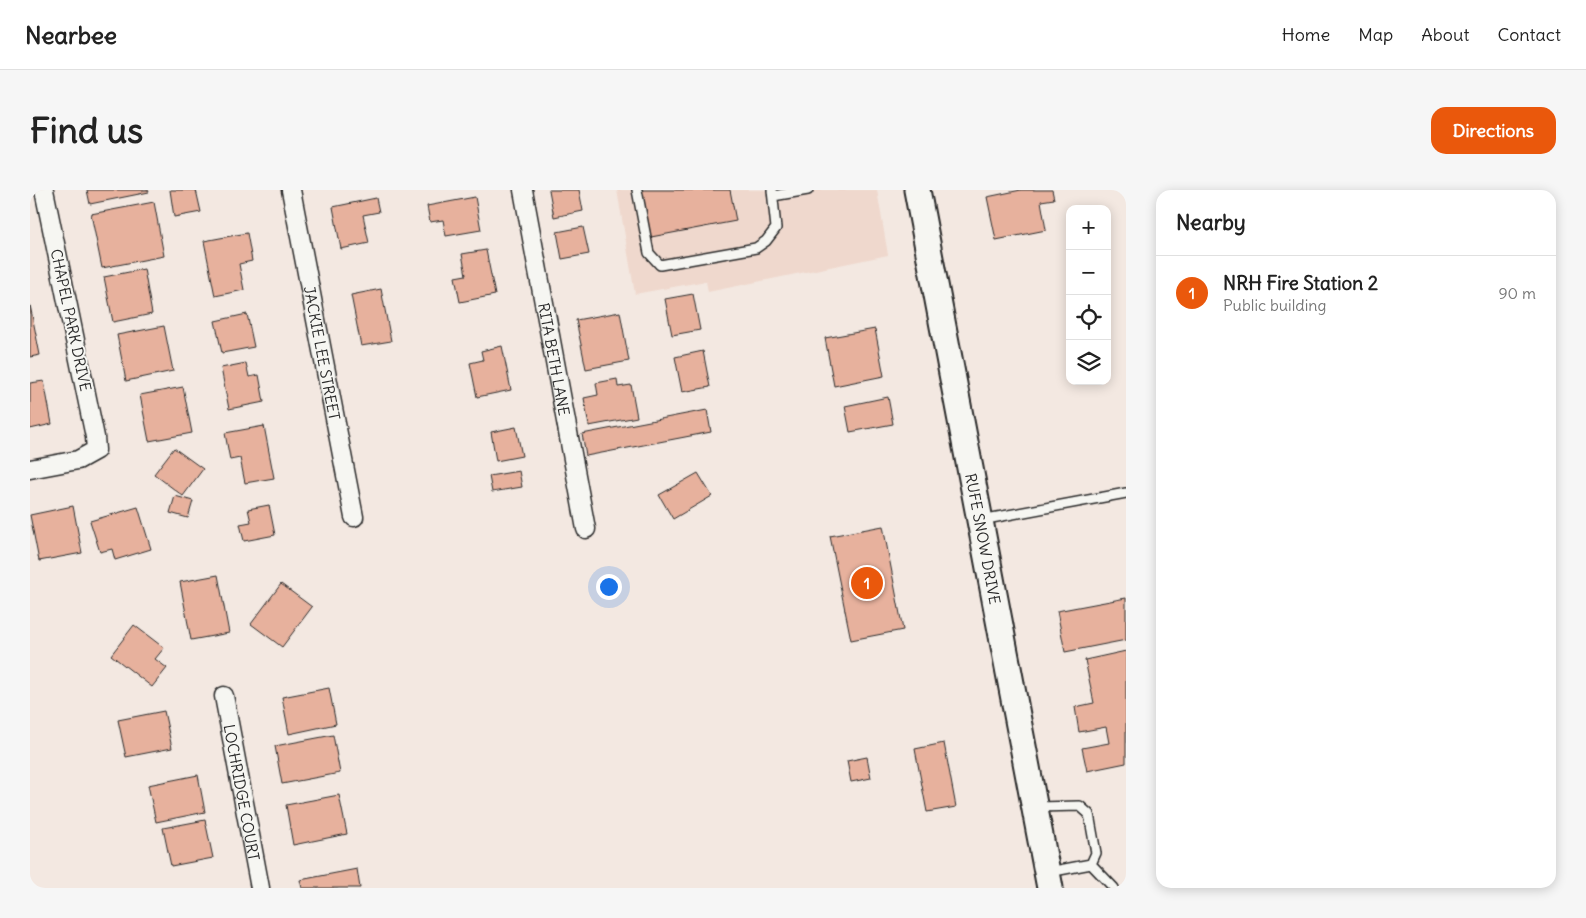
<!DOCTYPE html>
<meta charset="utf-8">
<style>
body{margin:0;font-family:Delius,sans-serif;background:#f6f6f6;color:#222}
.controls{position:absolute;right:15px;top:15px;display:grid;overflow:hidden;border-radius:10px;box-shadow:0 2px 12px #0003}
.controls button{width:45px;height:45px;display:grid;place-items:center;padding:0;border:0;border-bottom:1px solid #e0e0e0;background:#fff;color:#222;font:25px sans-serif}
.you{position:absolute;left:578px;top:396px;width:18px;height:18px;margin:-12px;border:4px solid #fff;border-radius:50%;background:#1a73e8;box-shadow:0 0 0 8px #1a73e833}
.badge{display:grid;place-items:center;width:32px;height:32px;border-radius:50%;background:#ea580c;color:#fff;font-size:16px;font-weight:700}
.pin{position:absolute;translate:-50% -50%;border:2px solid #fff;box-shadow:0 1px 5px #0006}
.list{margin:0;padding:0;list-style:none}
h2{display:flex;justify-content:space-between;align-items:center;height:65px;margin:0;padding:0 20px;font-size:21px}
h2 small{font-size:16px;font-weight:400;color:#767676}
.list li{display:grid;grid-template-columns:32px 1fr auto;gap:15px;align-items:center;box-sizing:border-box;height:75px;padding:0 20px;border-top:1px solid #e0e0e0}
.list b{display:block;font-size:19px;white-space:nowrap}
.list p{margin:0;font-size:16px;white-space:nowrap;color:#767676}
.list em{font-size:16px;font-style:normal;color:#767676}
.icon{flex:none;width:28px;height:28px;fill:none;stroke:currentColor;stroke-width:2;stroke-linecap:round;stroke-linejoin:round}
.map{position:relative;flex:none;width:1096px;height:698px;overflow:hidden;border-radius:15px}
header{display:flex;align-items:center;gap:30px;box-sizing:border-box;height:70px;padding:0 25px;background:#fff;border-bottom:1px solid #e0e0e0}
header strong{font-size:24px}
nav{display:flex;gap:28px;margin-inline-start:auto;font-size:18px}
.intro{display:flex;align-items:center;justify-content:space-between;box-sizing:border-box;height:120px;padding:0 30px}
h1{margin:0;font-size:35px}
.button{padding:12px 22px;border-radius:15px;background:#ea580c;color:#fff;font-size:18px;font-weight:700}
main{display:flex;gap:30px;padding:0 30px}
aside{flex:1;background:#fff;border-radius:15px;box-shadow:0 2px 12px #0003}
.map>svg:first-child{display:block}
.built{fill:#efd8cd}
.building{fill:#e7b19d;stroke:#2b2b2b}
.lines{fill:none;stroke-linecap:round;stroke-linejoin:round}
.lane-casing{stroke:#2b2b2b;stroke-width:12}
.street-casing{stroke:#2b2b2b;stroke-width:21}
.secondary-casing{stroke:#2b2b2b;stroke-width:29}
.lane{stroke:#f6f6f2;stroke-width:9}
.street{stroke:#f6f6f2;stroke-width:18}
.secondary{stroke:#f6f6f2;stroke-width:25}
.labels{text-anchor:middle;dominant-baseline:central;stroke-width:4;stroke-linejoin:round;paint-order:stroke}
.street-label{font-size:15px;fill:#2b2b2b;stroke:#f6f6f2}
</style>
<header>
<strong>Nearbee</strong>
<nav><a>Home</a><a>Map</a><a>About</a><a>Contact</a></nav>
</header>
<div class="intro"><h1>Find us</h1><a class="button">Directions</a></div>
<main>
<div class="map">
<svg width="1096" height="698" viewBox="0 0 1096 698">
<rect width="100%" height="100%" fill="#f3e8e1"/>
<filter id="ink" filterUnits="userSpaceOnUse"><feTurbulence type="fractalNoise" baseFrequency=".02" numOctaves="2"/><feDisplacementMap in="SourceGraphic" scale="10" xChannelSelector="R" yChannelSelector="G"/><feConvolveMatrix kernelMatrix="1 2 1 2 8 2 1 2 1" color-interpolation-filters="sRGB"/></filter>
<g filter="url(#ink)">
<!-- built -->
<path class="built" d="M587 0H847L858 65 678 102 676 91 605 104Z"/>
<!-- building -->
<path class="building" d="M57 0H118L119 2 60 14Z
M140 0H166L171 22 144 27Z
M519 0H549L553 21 524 27Z
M612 0H700L706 31 621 47Z
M991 0H1022L1024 9 1011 11 1016 40 966 50 957 7Z
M445 7 451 40 416 46 413 30 400 32 397 16Z
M346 8 349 22 333 25 339 53 311 59 303 17Z
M124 12 134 66 72 78 61 24Z
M553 37 559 64 532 69 527 42Z
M217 43 222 71 209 74 214 100 185 106 174 51Z
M456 60 465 105 430 112 425 87 436 85 432 64Z
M114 79 122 124 83 132 74 87Z
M351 99 361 151 331 156 321 105Z
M663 104 670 140 642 145 635 109Z
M0 115 10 165 0 167Z
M590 122 599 171 556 179 546 130Z
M217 124 224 157 192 163 185 131Z
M134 136 143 181 96 191 87 145Z
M845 139 854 186 804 196 795 148Z
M472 156 481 200 447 207 440 173 453 170 451 161Z
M673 161 680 197 652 202 645 167Z
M216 173 219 187 229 185 234 212 199 219 191 178Z
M587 189 588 197 601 195 607 227 559 236 554 208 568 205 566 193Z
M14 191 22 234 0 239V193Z
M153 197 162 243 119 251 110 205Z
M858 207 863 234 820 242 815 216Z
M677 220 681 242 556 266 552 244Z
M234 236 244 288 215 293 210 268 200 270 195 243Z
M486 237 492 266 466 271 461 242Z
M144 258 173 279 153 306 124 284Z
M489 281 492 297 462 302 459 286Z
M668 283 682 306 643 329 629 305Z
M145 306 163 311 158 328 140 323Z
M239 315 245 345 214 351 210 334 221 332 218 319Z
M43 316 52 363 9 371 0 325Z
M108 317 121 359 85 370 82 359 70 362 60 331Z
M853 336 873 440 821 450 800 346Z
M188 385 199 443 161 450 150 392Z
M251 394 282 417 252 457 221 434Z
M1096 408V450L1035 462 1027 421Z
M104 435 134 458 125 469 137 478 122 497 81 465Z
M1096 461V573L1057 581 1052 558 1079 553 1076 537 1049 542 1045 517 1064 513 1055 470Z
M299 498 306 534 259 544 252 507Z
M134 521 142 558 96 567 88 530Z
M303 545 310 583 252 594 245 556Z
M914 553 926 617 897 622 885 559Z
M837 567 841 588 821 592 817 571Z
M168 585 175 622 126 632 118 595Z
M309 605 317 644 263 655 256 615Z
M175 630 183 668 141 676 133 638Z
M327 679 330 698H272L270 690Z"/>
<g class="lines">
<!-- lane casing -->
<g class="lane-casing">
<path id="lane" d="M607 0 619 63 630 75 726 58 736 51 746 38 742 0
M743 6 778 0
M951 330 1096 303
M1007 617 1050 616 1059 624 1066 663 1061 674 1019 682
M1061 674 1084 698"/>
</g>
<!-- street casing -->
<g class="street-casing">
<g id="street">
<path id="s1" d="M261 0 324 327"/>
<path id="s2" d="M493 0 556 339"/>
<path d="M0 279 48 270 66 260 65 247 14 0"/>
<path id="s3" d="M194 506 230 698"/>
</g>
</g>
<!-- secondary casing -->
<g class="secondary-casing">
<g id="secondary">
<path id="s4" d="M887 0 1020 698"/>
</g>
</g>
<!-- lane -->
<use href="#lane" class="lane"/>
<!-- street -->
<use href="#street" class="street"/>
<!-- secondary -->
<use href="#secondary" class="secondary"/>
</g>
</g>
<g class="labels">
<!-- street labels -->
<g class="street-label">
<text transform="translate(41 130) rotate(78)">CHAPEL PARK DRIVE</text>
<text stroke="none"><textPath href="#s1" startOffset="166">JACKIE LEE STREET</textPath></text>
<text stroke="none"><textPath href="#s2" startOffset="172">RITA BETH LANE</textPath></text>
<text stroke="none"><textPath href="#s4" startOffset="355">RUFE SNOW DRIVE</textPath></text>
<text stroke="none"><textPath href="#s3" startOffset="98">LOCHRIDGE COURT</textPath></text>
</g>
</g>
</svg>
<div class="controls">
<button>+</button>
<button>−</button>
<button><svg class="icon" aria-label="locate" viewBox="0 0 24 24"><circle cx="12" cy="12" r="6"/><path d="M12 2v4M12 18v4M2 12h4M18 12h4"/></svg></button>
<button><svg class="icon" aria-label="layers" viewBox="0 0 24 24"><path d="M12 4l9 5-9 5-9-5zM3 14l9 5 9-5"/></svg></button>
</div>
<div class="you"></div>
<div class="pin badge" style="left:837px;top:393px">1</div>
</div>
<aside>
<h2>Nearby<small></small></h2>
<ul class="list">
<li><span class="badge">1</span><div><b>NRH Fire Station 2</b><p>Public building</p></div><em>90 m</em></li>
</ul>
</aside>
</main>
